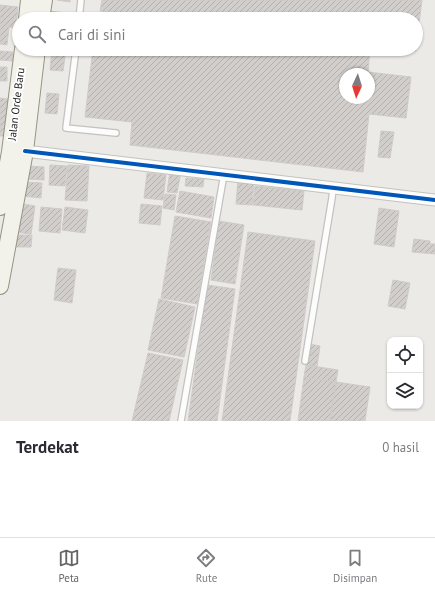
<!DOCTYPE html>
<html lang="id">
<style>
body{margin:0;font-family:"PT Sans",sans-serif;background:#f2f2f3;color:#2b2b33}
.controls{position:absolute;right:12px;bottom:12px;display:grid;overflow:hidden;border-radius:8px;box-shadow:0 1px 3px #0004}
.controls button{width:36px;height:36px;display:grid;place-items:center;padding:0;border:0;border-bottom:1px solid #e1e1e2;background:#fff;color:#2b2b33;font:20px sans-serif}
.compass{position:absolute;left:339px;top:68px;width:36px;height:36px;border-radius:50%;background:#fff;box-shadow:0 1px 3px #0004;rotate:184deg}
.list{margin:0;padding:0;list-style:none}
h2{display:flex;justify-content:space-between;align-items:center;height:52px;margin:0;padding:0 16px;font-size:17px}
h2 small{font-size:13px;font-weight:400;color:#7c7c81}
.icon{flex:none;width:22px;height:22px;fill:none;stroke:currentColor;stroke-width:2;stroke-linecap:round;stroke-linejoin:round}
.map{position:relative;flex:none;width:435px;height:421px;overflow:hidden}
.search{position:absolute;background:#fff;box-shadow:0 1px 3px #0004;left:12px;right:12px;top:12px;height:44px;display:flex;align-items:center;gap:10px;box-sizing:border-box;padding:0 14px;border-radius:22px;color:#7c7c81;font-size:15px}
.sheet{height:116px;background:#fff}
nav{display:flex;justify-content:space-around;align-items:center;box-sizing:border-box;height:56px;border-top:1px solid #e1e1e2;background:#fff;font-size:11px;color:#7c7c81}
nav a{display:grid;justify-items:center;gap:2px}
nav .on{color:#666564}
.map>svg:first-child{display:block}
.building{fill:url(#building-hatch);stroke:#cfcbc8;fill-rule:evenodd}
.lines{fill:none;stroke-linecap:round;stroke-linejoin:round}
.service-casing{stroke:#c3c2c1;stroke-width:8}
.minor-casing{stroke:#c3c2c1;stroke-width:13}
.secondary-casing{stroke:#959480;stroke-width:18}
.service{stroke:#fcfcfb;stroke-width:5.5}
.minor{stroke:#fcfcfb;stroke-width:11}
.secondary{stroke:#f3f2ea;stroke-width:16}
.cycleway-casing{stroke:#fff;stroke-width:6}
.cycleway{stroke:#0057b8;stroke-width:4}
.labels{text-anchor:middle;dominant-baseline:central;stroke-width:3.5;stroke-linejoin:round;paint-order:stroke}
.street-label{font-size:11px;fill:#1e1e1e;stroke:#fff}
</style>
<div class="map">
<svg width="435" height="421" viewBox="0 0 435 421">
<defs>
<pattern id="building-hatch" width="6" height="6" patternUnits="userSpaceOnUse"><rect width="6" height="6" fill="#d1cecc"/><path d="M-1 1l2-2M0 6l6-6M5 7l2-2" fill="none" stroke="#b3b0af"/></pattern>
</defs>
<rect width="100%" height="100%" fill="#eceae7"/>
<!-- building -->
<path class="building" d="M57 0H70V2Z
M102 0H422L416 48V19H166L100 11Z
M0 5 18 7 16 28 9 27 7 45 0 44Z
M97 15 128 19H96Z
M52 49H66L63 71 50 70Z
M93 49H370L368 72 411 77 406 118 369 114 363 172 130 145 132 122 85 117ZM345 74H369V98H345Z
M400 49H416V51Z
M0 51 13 52V61L0 60Z
M0 67H7V81H0Z
M47 93 59 94 57 114 45 113Z
M0 98 8 99 4 136H0Z
M381 131 394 132 390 158 378 157Z
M50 165 67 166 65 186 49 185Z
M68 165 89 166 87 201 65 200Z
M28 166 44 167V180L27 179Z
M170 171 181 172 177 193 167 192Z
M147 173 166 175 163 200 144 198Z
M186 178 204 179 203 187 185 186Z
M238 180 254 181 252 205 236 204Z
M24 182 42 183 41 198 22 196Z
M255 186 304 191 302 210 253 205Z
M180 191 214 197 211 218 176 212Z
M165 194 176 195 174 210 163 208Z
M18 203 35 206 31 234 14 232Z
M141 204 162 206 160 225 139 223Z
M41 207 62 209 60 233 39 231Z
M65 207 88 210 85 233 62 230Z
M379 208 399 211 394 247 374 244Z
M175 216 211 222 197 304 161 298Z
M219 221 244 225 235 284 211 280Z
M248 232 315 241 290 421H222Z
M14 235H32L31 247H14Z
M414 239 430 241V244H435V254L412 252Z
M58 268 76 270 72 303 54 300Z
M393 280 410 283 405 309 388 306Z
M207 285 235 289 217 421H188Z
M159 299 195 307 184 357 148 350Z
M309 344 320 346 317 367 306 365Z
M148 353 183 360 169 421H132Z
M306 365 338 370 336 382 304 377Z
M304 377 336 382 330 421H298Z
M336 382 370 387 365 421H330Z"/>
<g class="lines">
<!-- service casing -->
<g class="service-casing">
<path id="service" d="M44 14 79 18
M79 19 81 0
M76 49 66 128 116 133
M305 361 332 198 333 188
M181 421 224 174"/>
</g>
<!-- minor casing -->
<g class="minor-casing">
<path id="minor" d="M25 151 435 200"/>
</g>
<!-- secondary casing -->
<g class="secondary-casing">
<path id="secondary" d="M27 19 29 0
M41 19 44 0
M0 207 10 152 23 49
M0 286 25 151 37 49"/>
</g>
<!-- service -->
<use href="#service" class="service"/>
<!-- minor -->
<use href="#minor" class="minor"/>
<!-- secondary -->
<use href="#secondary" class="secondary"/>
<!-- cycleway casing -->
<g class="cycleway-casing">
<path id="cycleway" d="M25 151 435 200"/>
</g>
<!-- cycleway -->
<use href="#cycleway" class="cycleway"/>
</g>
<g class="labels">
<!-- street labels -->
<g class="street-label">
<text transform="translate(16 104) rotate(-83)">Jalan Orde Baru</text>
</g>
</g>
</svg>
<div class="controls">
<button><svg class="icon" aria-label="locate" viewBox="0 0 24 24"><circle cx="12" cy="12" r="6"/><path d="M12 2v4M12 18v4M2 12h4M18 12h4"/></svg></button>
<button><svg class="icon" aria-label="layers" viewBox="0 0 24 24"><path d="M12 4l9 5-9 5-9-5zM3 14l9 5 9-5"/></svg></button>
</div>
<svg class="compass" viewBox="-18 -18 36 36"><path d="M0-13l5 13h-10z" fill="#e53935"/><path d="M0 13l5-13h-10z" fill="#7c7c81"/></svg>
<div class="search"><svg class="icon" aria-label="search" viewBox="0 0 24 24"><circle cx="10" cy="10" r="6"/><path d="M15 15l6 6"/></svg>Cari di sini</div>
</div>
<section class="sheet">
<h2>Terdekat<small>0 hasil</small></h2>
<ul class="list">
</ul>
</section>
<nav>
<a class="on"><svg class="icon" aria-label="map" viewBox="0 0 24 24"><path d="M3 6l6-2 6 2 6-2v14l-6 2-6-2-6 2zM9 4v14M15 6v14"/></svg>Peta</a>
<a><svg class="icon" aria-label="directions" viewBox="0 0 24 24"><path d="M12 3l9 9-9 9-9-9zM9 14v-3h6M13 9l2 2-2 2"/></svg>Rute</a>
<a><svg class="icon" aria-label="saved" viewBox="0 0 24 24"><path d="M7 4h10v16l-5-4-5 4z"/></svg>Disimpan</a>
</nav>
